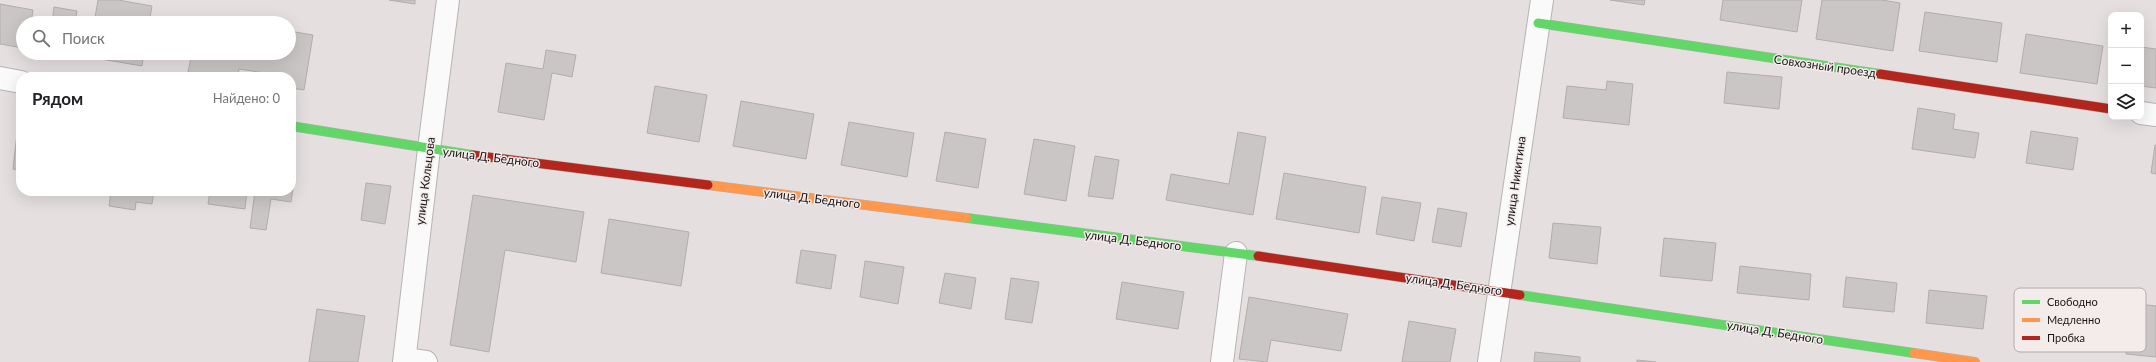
<!DOCTYPE html>
<html lang="ru">
<meta charset="utf-8">
<style>
body{margin:0;font-family:Lato,sans-serif;background:#f6f6f6;color:#202124}
.controls{position:absolute;right:12px;top:12px;display:grid;overflow:hidden;border-radius:8px;box-shadow:0 4px 16px #0002}
.controls button{width:36px;height:36px;display:grid;place-items:center;padding:0;border:0;border-bottom:1px solid #e0e0e0;background:#fff;color:#202124;font:20px sans-serif}
.list{margin:0;padding:0;list-style:none}
h2{display:flex;justify-content:space-between;align-items:center;height:52px;margin:0;padding:0 16px;font-size:17px}
h2 small{font-size:13px;font-weight:400;color:#757577}
.icon{flex:none;width:22px;height:22px;fill:none;stroke:currentColor;stroke-width:2;stroke-linecap:round;stroke-linejoin:round}
.map{position:relative;flex:none;width:2156px;height:362px;overflow:hidden}
.search{position:absolute;background:#fff;box-shadow:0 4px 16px #0002;left:16px;top:16px;width:280px;height:44px;display:flex;align-items:center;gap:10px;box-sizing:border-box;padding:0 14px;border-radius:22px;color:#757577;font-size:15px}
.panel{position:absolute;background:#fff;box-shadow:0 4px 16px #0002;left:16px;top:72px;width:280px;height:124px;border-radius:16px}
.map>svg:first-child{display:block}
.building{fill:#cac6c6;stroke:#b2aeae}
.lines{fill:none;stroke-linecap:round;stroke-linejoin:round}
.street-casing{stroke:#b7b3b3;stroke-width:24}
.fast-casing{stroke:#b7b3b3;stroke-width:10}
.slow-casing{stroke:#b7b3b3;stroke-width:10}
.jam-casing{stroke:#b7b3b3;stroke-width:10}
.street{stroke:#fbfafa;stroke-width:22}
.fast{stroke:#63d668;stroke-width:9}
.slow{stroke:#ff974d;stroke-width:9}
.jam{stroke:#b3261e;stroke-width:9}
.labels{text-anchor:middle;dominant-baseline:central;stroke-width:3;stroke-linejoin:round;paint-order:stroke}
.street-label{font-size:12px;fill:#1c1819;stroke:#f4ebeb}
.key{fill:#f4ebeb;stroke:#b3acac;stroke-width:1}
.key-label{font-size:11px;fill:#1c1819}
</style>
<div class="map">
<svg width="2156" height="362" viewBox="0 0 2156 362">
<rect width="100%" height="100%" fill="#e5dfe0"/>
<!-- building -->
<path class="building" d="M98 0H118L152 6 149 23H94Z
M389 0H415V4Z
M1610 0H1645L1644 5Z
M1723 0H1802L1797 32 1720 20Z
M1822 0H1882L1900 3 1893 51 1816 39Z
M0 4 33 10 31 23H23V48L0 44Z
M54 7 77 11 75 23H52Z
M1925 12 2002 23 1997 62 1919 51Z
M289 31 313 35 304 90 291 88V77H277L278 75 239 69 238 77H217L188 72 192 53H289Z
M2026 34 2103 46 2097 84 2020 73Z
M2141 47 2156 49V88L2141 86Z
M546 50 576 55 572 77 552 73 544 120 498 112 506 63 543 69Z
M53 53H70L69 56Z
M89 53H144L142 66 89 57Z
M1727 72 1782 77 1779 109 1724 103Z
M1607 81 1633 84 1629 125 1563 118 1567 86 1606 90Z
M655 86 707 95 699 142 647 133Z
M741 101 814 114 806 159 733 146Z
M1918 108 1955 114 1953 129 1979 133 1975 158 1912 149Z
M849 122 914 133 907 177 841 165Z
M2031 131 2078 138 2073 170 2026 163Z
M945 132 986 139 978 188 936 181Z
M1238 132 1266 137 1253 215 1166 200 1171 174 1229 184Z
M17 134 21 135V170L13 169Z
M1034 139 1075 146 1066 201 1024 194Z
M2155 145H2156V174L2151 173Z
M1095 156 1119 160 1113 199 1088 196Z
M1284 173 1366 187 1359 233 1276 219Z
M291 174 295 175 291 202 271 199 266 230 250 228 255 191H291Z
M366 183 391 186 385 224 361 220Z
M111 191H154L152 204 136 202 135 210 109 206Z
M210 191H247L245 209 208 204Z
M473 195 584 212 576 262 505 250 489 352 450 345Z
M1382 197 1421 203 1414 241 1376 234Z
M1438 208 1467 213 1461 247 1432 242Z
M609 219 689 232 681 286 601 273Z
M1553 223 1601 227 1597 264 1549 258Z
M1664 238 1716 243 1712 281 1660 276Z
M801 250 836 255 831 289 796 283Z
M865 261 904 267 898 304 860 297Z
M1740 266 1811 274 1809 300 1737 293Z
M945 273 976 278 971 309 939 303Z
M1846 277 1897 283 1894 312 1843 307Z
M1011 278 1039 282 1032 323 1005 319Z
M1122 282 1184 292 1178 329 1116 319Z
M1929 290 1987 296 1983 329 1926 323Z
M1249 297 1348 314 1341 351 1271 340 1267 362 1239 359Z
M2131 303 2156 306V357L2126 354Z
M317 309 365 316 358 362H309Z
M1409 321 1456 329 1450 362H1402Z
M1535 352 1580 357V362H1534Z
M1637 360 1656 362H1637Z"/>
<g class="lines">
<!-- street casing -->
<g class="street-casing">
<path id="street" d="M0 78 21 82
M2141 113 2156 115
M405 359 426 362
M404 362 429 149 448 0
M1222 362 1236 253
M1489 362 1542 0"/>
</g>
<!-- fast casing -->
<g class="fast-casing">
<path id="fast" d="M1538 23 1880 74
M291 126 472 155
M967 218 1258 256
M1520 295 1914 353"/>
</g>
<!-- slow casing -->
<g class="slow-casing">
<path id="slow" d="M708 185 967 218
M1914 353 1975 362"/>
</g>
<!-- jam casing -->
<g class="jam-casing">
<path id="jam" d="M1880 74 2111 109
M472 155 708 185
M1258 256 1520 295"/>
</g>
<!-- street -->
<use href="#street" class="street"/>
<!-- fast -->
<use href="#fast" class="fast"/>
<!-- slow -->
<use href="#slow" class="slow"/>
<!-- jam -->
<use href="#jam" class="jam"/>
</g>
<g class="labels">
<!-- street labels -->
<g class="street-label">
<text transform="translate(1825 66) rotate(8)">Совхозный проезд</text>
<text transform="translate(491 157) rotate(7)">улица Д. Бедного</text>
<text transform="translate(425 181) rotate(-83)">улица Кольцова</text>
<text transform="translate(1515 181) rotate(-82)">улица Никитина</text>
<text transform="translate(812 198) rotate(7)">улица Д. Бедного</text>
<text transform="translate(1133 240) rotate(7)">улица Д. Бедного</text>
<text transform="translate(1454 284) rotate(8)">улица Д. Бедного</text>
<text transform="translate(1775 332) rotate(9)">улица Д. Бедного</text>
</g>
</g>
<!-- legend -->
<rect x="2014" y="288" width="132" height="64" rx="6" class="key"/>
<rect x="2022" y="300" width="18" height="4" fill="#63d668"/>
<rect x="2022" y="318" width="18" height="4" fill="#ff974d"/>
<rect x="2022" y="336" width="18" height="4" fill="#b3261e"/>
<g class="key-label">
<text x="2047" y="306">Свободно</text>
<text x="2047" y="324">Медленно</text>
<text x="2047" y="342">Пробка</text>
</g>
</svg>
<div class="controls">
<button>+</button>
<button>−</button>
<button><svg class="icon" aria-label="layers" viewBox="0 0 24 24"><path d="M12 4l9 5-9 5-9-5zM3 14l9 5 9-5"/></svg></button>
</div>
<div class="search"><svg class="icon" aria-label="search" viewBox="0 0 24 24"><circle cx="10" cy="10" r="6"/><path d="M15 15l6 6"/></svg>Поиск</div>
<section class="panel">
<h2>Рядом<small>Найдено: 0</small></h2>
<ul class="list">
</ul>
</section>
</div>
